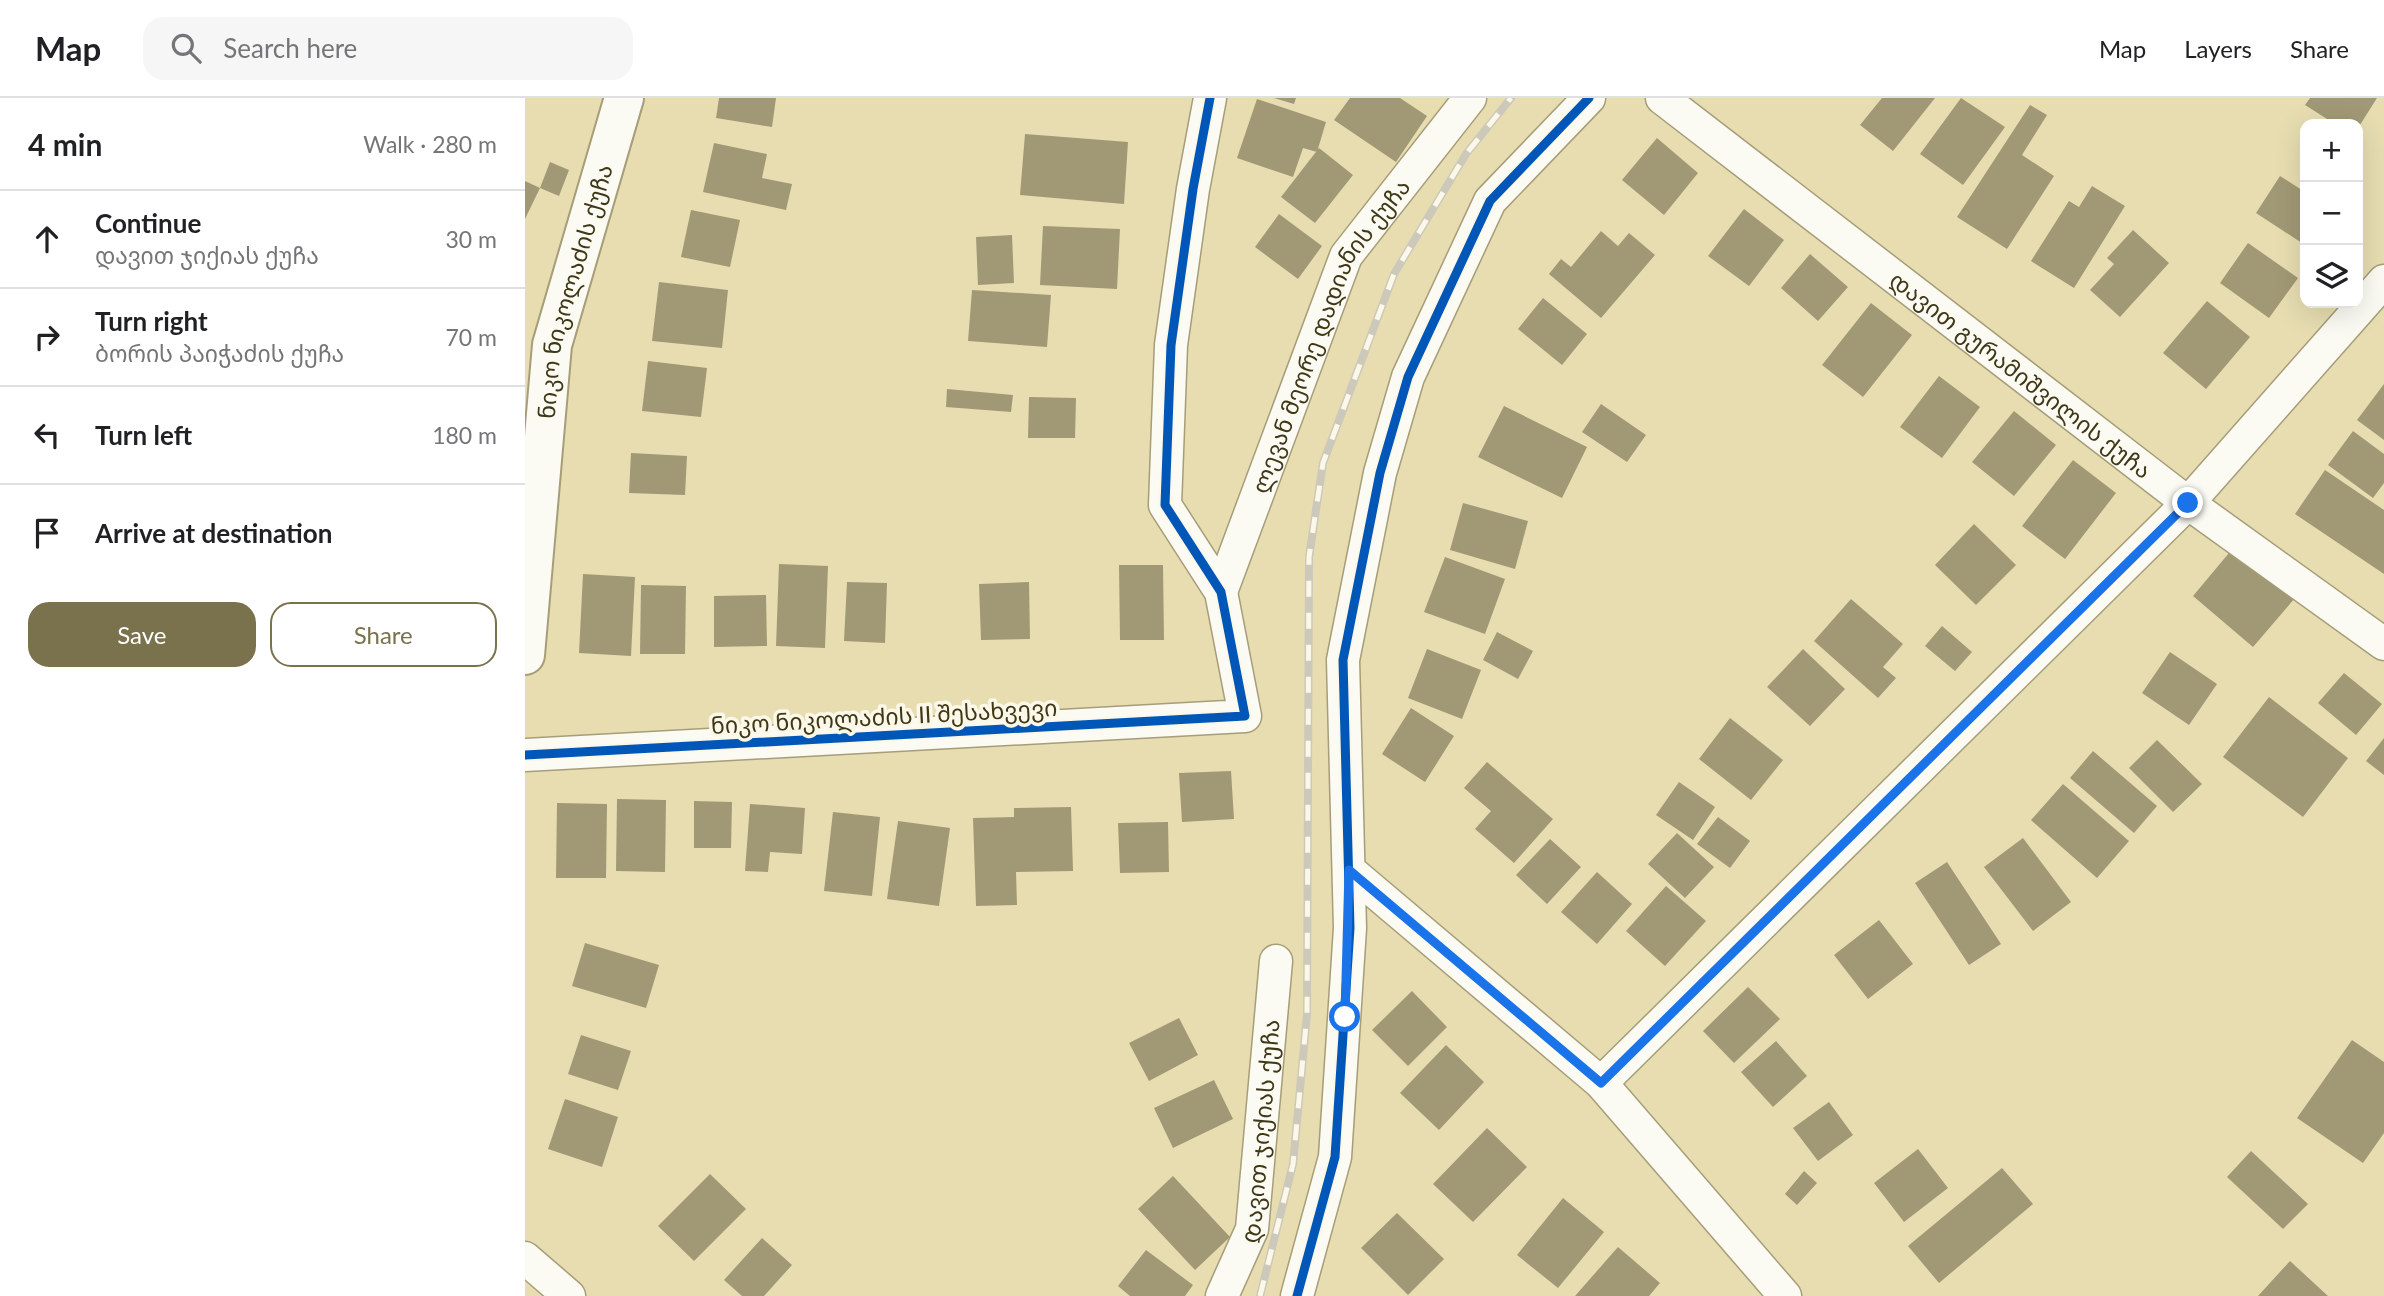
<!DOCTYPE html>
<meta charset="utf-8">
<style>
body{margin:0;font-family:Lato,"Noto Sans Georgian",sans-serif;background:#f6f6f6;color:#202124}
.controls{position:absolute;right:21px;top:21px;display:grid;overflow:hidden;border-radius:14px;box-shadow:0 7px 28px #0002}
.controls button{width:63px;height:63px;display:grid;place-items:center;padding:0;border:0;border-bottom:2px solid #e0e0e0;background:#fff;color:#202124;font:35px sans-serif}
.stop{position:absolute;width:21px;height:21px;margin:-16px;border:5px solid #1a73e8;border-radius:50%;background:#fff}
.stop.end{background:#1a73e8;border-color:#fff;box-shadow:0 2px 7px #0008}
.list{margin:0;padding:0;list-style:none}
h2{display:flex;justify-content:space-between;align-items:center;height:91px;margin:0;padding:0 28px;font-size:30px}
h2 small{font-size:23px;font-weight:400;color:#757577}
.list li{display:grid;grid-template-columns:46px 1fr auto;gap:21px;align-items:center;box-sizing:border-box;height:98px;padding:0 28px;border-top:2px solid #e0e0e0}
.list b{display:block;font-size:26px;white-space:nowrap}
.list p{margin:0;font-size:23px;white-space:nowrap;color:#757577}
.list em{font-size:23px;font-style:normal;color:#757577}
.actions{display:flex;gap:14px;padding:21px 28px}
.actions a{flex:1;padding:16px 0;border:2px solid #7a724c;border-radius:21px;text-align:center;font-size:24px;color:#7a724c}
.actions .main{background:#7a724c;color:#fff}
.icon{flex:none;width:38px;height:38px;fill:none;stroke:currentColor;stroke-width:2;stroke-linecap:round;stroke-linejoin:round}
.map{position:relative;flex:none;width:1859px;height:1198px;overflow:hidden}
header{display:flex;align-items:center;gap:42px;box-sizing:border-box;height:98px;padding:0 35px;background:#fff;border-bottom:2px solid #e0e0e0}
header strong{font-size:33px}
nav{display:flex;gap:38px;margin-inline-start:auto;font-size:24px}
.search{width:490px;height:63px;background:#f6f6f6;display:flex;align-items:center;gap:18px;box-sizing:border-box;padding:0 24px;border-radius:21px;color:#757577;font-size:26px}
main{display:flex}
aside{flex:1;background:#fff}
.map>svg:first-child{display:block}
.building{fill:#a19975}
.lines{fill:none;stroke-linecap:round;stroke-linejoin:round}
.street-casing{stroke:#a69d79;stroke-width:35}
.secondary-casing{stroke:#a69d79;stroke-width:42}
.street{stroke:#fbfaf3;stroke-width:32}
.secondary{stroke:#fbfaf3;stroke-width:38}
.rail-casing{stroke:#ccc9bb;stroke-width:8}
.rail{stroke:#fcf8e9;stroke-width:5;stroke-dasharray:16;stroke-linecap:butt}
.cycleway-casing{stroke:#fcf8e9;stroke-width:13}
.cycleway{stroke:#0057b8;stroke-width:9}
.route{stroke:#1a73e8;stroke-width:9}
.labels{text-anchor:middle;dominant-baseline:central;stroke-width:7;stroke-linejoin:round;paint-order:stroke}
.street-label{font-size:23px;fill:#3f3816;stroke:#fcf8e9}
</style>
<header>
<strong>Map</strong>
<div class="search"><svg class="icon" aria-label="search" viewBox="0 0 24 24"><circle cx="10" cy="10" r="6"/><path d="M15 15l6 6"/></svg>Search here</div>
<nav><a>Map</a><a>Layers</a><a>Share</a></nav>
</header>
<main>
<aside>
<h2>4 min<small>Walk · 280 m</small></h2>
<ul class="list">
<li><svg class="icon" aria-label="ahead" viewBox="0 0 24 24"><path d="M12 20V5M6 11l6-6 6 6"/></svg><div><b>Continue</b><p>დავით ჯიქიას ქუჩა</p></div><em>30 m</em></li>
<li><svg class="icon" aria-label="right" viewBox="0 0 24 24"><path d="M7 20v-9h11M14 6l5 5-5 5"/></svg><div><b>Turn right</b><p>ბორის პაიჭაძის ქუჩა</p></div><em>70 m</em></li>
<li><svg class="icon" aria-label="left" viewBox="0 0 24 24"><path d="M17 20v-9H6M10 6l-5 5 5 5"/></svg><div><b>Turn left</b></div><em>180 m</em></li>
<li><svg class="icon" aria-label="arrive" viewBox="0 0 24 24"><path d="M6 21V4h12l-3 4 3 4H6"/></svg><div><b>Arrive at destination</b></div></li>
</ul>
<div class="actions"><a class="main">Save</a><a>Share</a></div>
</aside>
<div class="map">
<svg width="1859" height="1198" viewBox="0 0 1859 1198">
<rect width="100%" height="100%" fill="#e7ddb1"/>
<!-- building -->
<path class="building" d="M194 0H251L247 29 191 20Z
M749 0H771L769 6Z
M825 0H875L902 18 871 64 809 22Z
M1357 0H1410L1368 53 1335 27Z
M1436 0 1480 29 1438 87 1395 56Z
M1785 0H1852L1833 30V26H1810L1780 7Z
M732 1 801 24 792 54 778 50 768 79 712 60Z
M1505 7 1522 17 1497 57 1529 78 1482 151 1432 119Z
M500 36 603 44 599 106 495 97Z
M1132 40 1173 75 1139 117 1097 82Z
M189 45 242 56 237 80 267 86 261 112 178 94Z
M794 50 828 77 790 125 756 99Z
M25 64 44 72 34 98 15 90Z
M1755 78 1780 94V147L1731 115Z
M0 83 15 90 0 121Z
M1567 88 1600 108 1549 190 1506 163 1544 103 1554 109Z
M1219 111 1259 142 1224 188 1183 158Z
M166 112 215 122 205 169 156 159Z
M754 116 797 148 773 181 730 149Z
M518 128 595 131 592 191 515 187Z
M1608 132 1644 165 1595 219 1565 192 1589 166 1582 160Z
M1076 133 1093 148 1104 135 1130 157 1076 220 1024 176 1036 161 1046 169Z
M487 137 489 185 453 187 451 139Z
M1723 145 1773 180 1744 220 1695 185Z
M1285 156 1323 189 1293 223 1256 190Z
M134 184 203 192 197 250 127 243Z
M447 192 526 197 522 249 443 243Z
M1018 200 1062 236 1037 267 993 231Z
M1682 203 1725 239 1681 291 1638 255Z
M1346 205 1387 237 1338 299 1297 267Z
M123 263 182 270 176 319 117 313Z
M1414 278 1455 309 1417 360 1375 329Z
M1859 286V342L1832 322Z
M422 291 488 297 486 314 421 309Z
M504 299 551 300 550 340H503Z
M1076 306 1121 337 1102 364 1057 334Z
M979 308 1062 349 1037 400 953 359Z
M1489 313 1531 347 1489 398 1447 364Z
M1828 333 1859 356V385L1848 400 1803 367Z
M106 355 162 358 160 397 104 395Z
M1548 362 1591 395 1540 461 1497 428Z
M1800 372 1859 412V476L1770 416Z
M938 405 1003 423 990 471 925 452Z
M1449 426 1491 467 1451 507 1410 467Z
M1709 449 1770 500 1728 549 1668 498Z
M920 459 980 481 960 536 899 514Z
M254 466 303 468 300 550 251 548Z
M594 467H638L639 542H595Z
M58 476 110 479 106 558 54 555Z
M322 484 362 485 360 545 319 543Z
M504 484 505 541 456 542 454 486Z
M116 487 161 488 160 556H115Z
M241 497 242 548 189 549V498Z
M1326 501 1378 546 1358 569 1371 580 1353 600 1289 543Z
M1417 528 1447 554 1430 573 1400 548Z
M972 534 1008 553 993 581 958 562Z
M902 551 956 572 937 621 883 600Z
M1278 551 1320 591 1285 628 1242 589Z
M1645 554 1692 586 1664 627 1617 595Z
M1819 575 1857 606 1831 637 1793 605Z
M1744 599 1823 660 1778 719 1698 659Z
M886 610 929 638 900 684 857 656Z
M1205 620 1258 662 1226 702 1174 661Z
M1859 640V677L1841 663Z
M1632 642 1677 686 1648 714 1604 670Z
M1568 653 1632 708 1609 735 1545 680Z
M962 664 1028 721 989 765 950 731 966 713 939 690Z
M706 673 709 721 657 724 654 675Z
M1154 684 1190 709 1168 742 1131 717Z
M1538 686 1604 743 1572 780 1506 722Z
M92 701 141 702 140 774 91 773Z
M169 703 207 704 206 750H169Z
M32 705 82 706 81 780H31Z
M225 706 280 710 277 756 245 754 243 774 220 773Z
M546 709 548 773 491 774 492 807 451 808 448 720 489 719V710Z
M308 714 355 719 347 798 299 793Z
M1193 719 1225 743 1205 770 1172 746Z
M373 723 425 730 414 808 362 801Z
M643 724 644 774 595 775 593 725Z
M1152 735 1189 769 1160 800 1123 766Z
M1498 740 1546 804 1508 833 1459 769Z
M1025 741 1056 769 1022 806 991 777Z
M1422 764 1476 846 1444 867 1390 785Z
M1072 774 1107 806 1072 846 1036 814Z
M1141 788 1181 823 1140 868 1101 833Z
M1354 822 1388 866 1343 901 1309 857Z
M60 845 134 867 121 910 47 888Z
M1223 889 1255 921 1209 965 1178 933Z
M887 893 922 929 883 968 847 932Z
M654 920 673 957 624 983 604 945Z
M56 937 106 953 93 992 43 976Z
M1827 942 1859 964V1035L1838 1065 1772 1020Z
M1251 943 1282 978 1248 1009 1216 974Z
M921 947 959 984 914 1032 875 995Z
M689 982 708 1021 648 1050 629 1010Z
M40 1001 93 1019 77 1069 23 1051Z
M1304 1004 1328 1037 1293 1063 1268 1030Z
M962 1030 1002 1069 948 1124 908 1086Z
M1393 1051 1423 1090 1379 1124 1349 1085Z
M1726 1053 1783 1106 1758 1131 1702 1079Z
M1477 1070 1508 1106 1414 1185 1383 1148Z
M1279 1073 1292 1085 1272 1107 1260 1096Z
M185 1076 221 1111 169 1163 133 1128Z
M648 1078 705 1139 670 1172 613 1111Z
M1038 1100 1079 1134 1033 1190 992 1157Z
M872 1115 919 1161 883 1197 836 1150Z
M237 1140 267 1167 239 1198H217L199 1182Z
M1093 1149 1135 1185 1124 1198H1050Z
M621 1152 668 1187 660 1198H605L593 1188Z
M1765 1163 1803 1198H1733Z"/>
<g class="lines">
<!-- street casing -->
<g class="street-casing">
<g id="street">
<path id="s1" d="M1137 0 1663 405 1859 546"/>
<path id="s2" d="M696 494 821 158 945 0"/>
<path d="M0 657 720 618 696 494 640 407 646 247 668 91 685 0"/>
<path d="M824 772 1076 985 1260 1198"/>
<path d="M1076 985 1663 405 1859 183"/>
<path d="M0 1160 44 1198"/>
<path id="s3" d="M697 1198 727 1131 751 863"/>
<path d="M772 1198 810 1059 825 830 818 562 855 375 883 279 965 103 1064 0"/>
</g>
</g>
<!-- secondary casing -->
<g class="secondary-casing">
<g id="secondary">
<path id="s4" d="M0 557 27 247 99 0"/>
</g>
</g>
<!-- street -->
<use href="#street" class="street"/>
<!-- secondary -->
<use href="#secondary" class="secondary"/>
<!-- rail casing -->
<g class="rail-casing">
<path id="rail" d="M735 1198 768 1066 782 916 784 459 798 365 869 176 941 56 986 0"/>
</g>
<!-- rail -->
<use href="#rail" class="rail"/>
<!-- cycleway casing -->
<g class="cycleway-casing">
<path id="cycleway" d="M0 657 720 618 696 494 640 407 646 247 668 91 685 0
M772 1198 810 1059 825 830 818 562 855 375 883 279 965 103 1064 0"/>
</g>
<!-- cycleway -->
<use href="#cycleway" class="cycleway"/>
</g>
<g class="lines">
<!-- route -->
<path class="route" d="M820 919 824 772 1076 985 1663 405"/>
</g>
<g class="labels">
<!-- street labels -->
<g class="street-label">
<text stroke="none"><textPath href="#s4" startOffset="368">ნიკო ნიკოლაძის ქუჩა</textPath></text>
<text stroke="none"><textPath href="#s2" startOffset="280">ლევან მეორე დადიანის ქუჩა</textPath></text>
<text stroke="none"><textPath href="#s1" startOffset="453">დავით გურამიშვილის ქუჩა</textPath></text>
<text transform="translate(359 618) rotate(-3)">ნიკო ნიკოლაძის II შესახვევი</text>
<text stroke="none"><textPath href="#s3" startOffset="172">დავით ჯიქიას ქუჩა</textPath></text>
</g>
</g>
</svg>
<div class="controls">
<button>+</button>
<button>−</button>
<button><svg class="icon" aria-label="layers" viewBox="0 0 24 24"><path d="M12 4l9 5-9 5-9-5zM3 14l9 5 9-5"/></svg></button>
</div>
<div class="stop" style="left:820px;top:919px"></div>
<div class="stop end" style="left:1663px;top:405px"></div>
</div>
</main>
